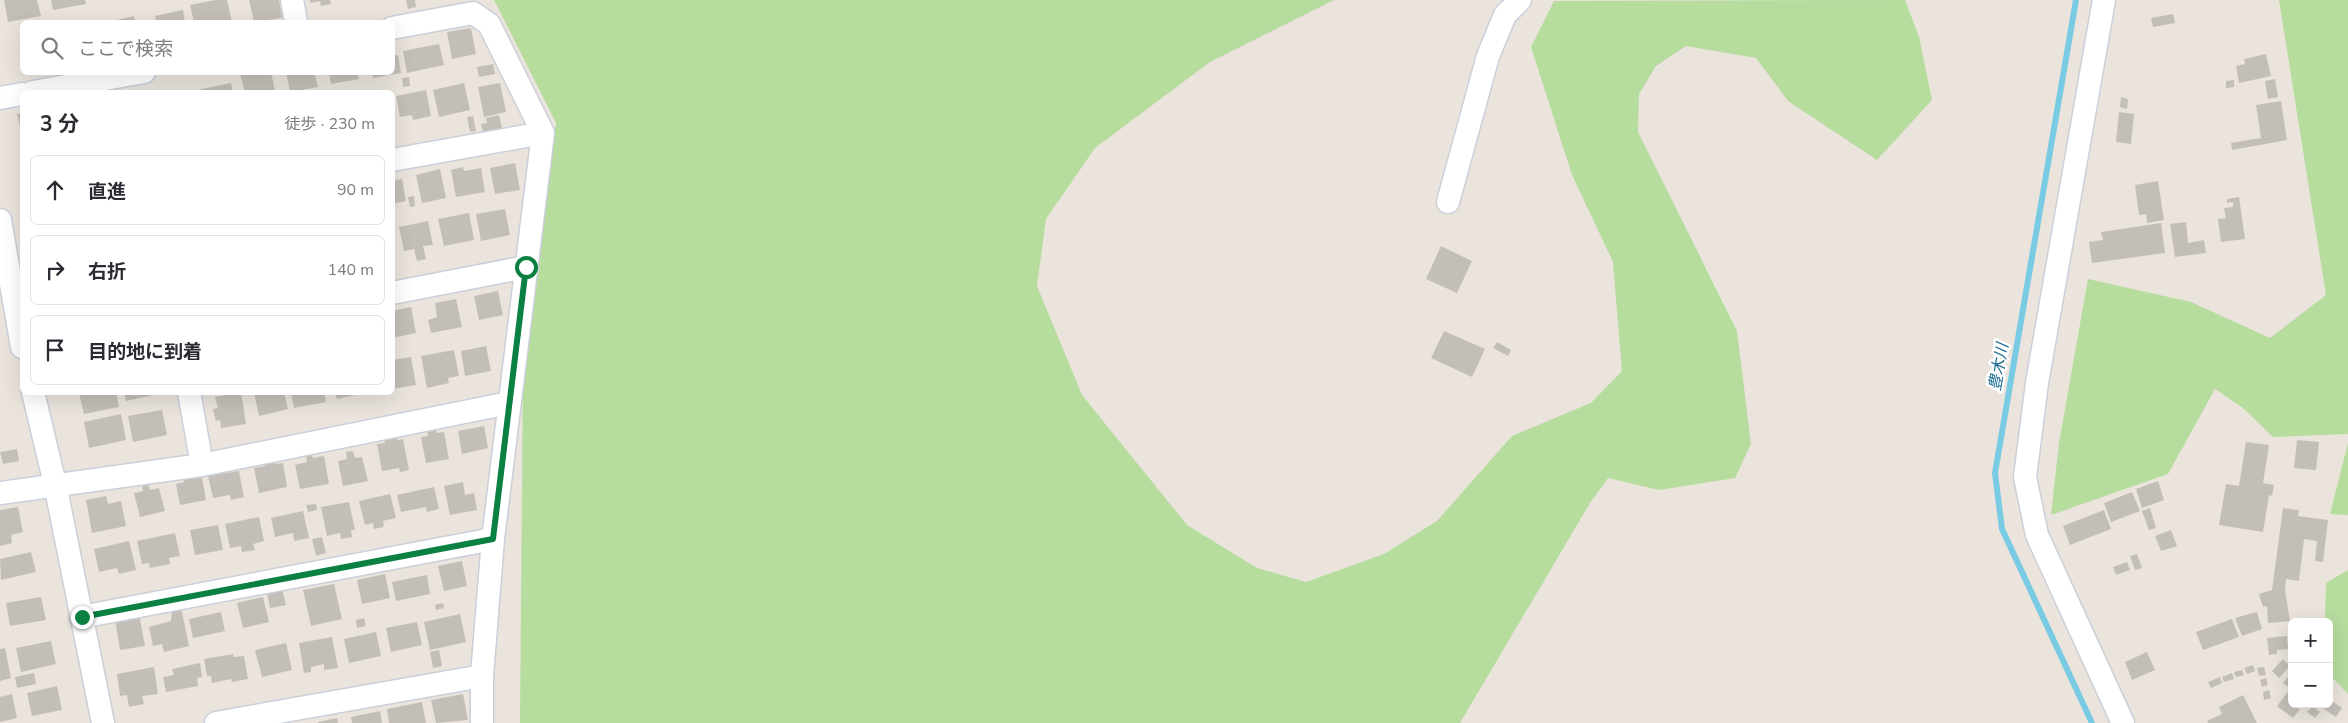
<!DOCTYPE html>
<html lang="ja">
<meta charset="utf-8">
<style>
body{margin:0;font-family:"Nunito Sans","Noto Sans JP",sans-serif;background:#f2f2f3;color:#2b2b33}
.controls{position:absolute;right:15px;bottom:15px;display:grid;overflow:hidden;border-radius:8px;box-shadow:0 5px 20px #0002}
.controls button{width:45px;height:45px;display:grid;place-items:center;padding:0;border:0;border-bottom:1px solid #e1e1e2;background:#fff;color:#2b2b33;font:25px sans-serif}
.stop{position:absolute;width:15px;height:15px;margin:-11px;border:4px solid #0b8043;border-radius:50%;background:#fff}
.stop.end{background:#0b8043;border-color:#fff;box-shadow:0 1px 5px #0008}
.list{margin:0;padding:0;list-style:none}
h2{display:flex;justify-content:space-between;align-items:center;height:65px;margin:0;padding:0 20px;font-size:21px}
h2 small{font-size:16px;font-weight:400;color:#7c7c81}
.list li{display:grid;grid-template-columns:32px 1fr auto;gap:15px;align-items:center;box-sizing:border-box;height:70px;margin:0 10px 10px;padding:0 10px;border:1px solid #e1e1e2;border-radius:8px}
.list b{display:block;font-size:19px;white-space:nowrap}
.list em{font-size:16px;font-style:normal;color:#7c7c81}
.icon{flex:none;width:28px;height:28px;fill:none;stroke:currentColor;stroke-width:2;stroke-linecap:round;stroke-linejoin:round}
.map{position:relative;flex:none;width:2348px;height:723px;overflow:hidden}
.search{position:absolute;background:#fff;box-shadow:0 5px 20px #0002;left:20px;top:20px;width:375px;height:55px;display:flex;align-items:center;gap:12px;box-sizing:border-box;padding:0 18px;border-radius:8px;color:#7c7c81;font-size:19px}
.panel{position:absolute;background:#fff;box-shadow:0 5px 20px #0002;left:20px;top:90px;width:375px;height:305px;border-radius:8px}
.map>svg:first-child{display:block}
.green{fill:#b6dc9e}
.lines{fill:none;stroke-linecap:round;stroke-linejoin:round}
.stream{stroke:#79cbe3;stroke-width:6}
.building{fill:#c3bfb8}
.minor-casing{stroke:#cbcfda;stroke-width:25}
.minor{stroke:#fff;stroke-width:22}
.route{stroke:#0b8043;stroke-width:6}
.labels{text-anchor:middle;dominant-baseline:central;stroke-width:5;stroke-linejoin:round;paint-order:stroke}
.water-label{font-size:16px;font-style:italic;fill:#1a6b8e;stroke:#fff}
</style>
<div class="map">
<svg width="2348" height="723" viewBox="0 0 2348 723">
<rect width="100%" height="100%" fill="#eae4dd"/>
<!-- green -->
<path class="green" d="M494 0H1334L1210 62 1095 148 1046 219 1037 286 1082 395 1187 525 1257 568 1306 582 1384 554 1437 521 1512 436 1591 403 1622 371 1613 262 1572 175 1531 47 1554 1 1905 0 1919 37 1932 100 1877 160 1788 101 1756 58 1686 46 1656 66 1639 94 1638 132 1737 331 1751 444 1735 478 1659 490 1608 478 1590 503 1460 723H520L523 364 556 123Z
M2279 0H2348V434L2273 437 2243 408 2215 389 2168 474 2051 515 2059 443 2088 279 2191 302 2270 338 2326 295Z
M2348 443V515L2330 514Z
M2348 570V694L2329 674V622H2325L2326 583Z"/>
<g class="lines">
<!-- stream -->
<path class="stream" d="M2076 0 1995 473 2002 529 2092 723"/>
</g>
<!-- building -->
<path class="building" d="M4 0H37L41 16 8 22Z
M51 0H85L86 4 53 10Z
M215 0H227L232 22H194L190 5Z
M249 0H279L282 18 254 22Z
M310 0H330L331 4 321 6 320 1 310 3Z
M406 0H415L416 7 408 9Z
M183 10 185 22H156L155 16Z
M2173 14 2175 23 2153 27 2151 18Z
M134 16 135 22H108Z
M471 28 476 54 452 59 447 32Z
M439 44 444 65 407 73 403 51Z
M2266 54 2271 76 2239 83 2236 66 2245 64 2244 59Z
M398 55 401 73 373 78 372 72H392V56Z
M493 64 495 74 479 77 477 67Z
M246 72H271L275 91 245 92 240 74Z
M286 72H314L318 87 290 92Z
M329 72H357L359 79 331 84Z
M409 77 410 86 403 87 402 78Z
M2275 79 2278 97 2268 99 2265 81Z
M2234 80V87L2226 88V81Z
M231 83 233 92H197V90Z
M464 83 470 110 439 117 433 90Z
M500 83 506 112 484 117 478 87Z
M426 90 431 116 413 120 412 115 400 117 396 96Z
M2121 97 2128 99 2127 109 2120 107Z
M2281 101 2287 140 2232 150 2231 143 2261 138 2256 105Z
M2119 112 2134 114 2131 144 2116 142Z
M22 113V136L17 114Z
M499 115 502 128 483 132 481 124 487 123 486 118Z
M473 116 476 131 470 132 467 117Z
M515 163 520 190 495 194 490 168Z
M463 167 464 171 481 168 485 192 456 197 451 170Z
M440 169 446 198 422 203 416 175Z
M402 179 406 201 392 204V181Z
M2158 181 2164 220 2147 223 2146 214 2139 215 2135 185Z
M414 196 415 206 410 207 408 197Z
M2239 197 2245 239 2221 242 2218 219 2226 218 2224 208 2233 207V202L2227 203V199Z
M505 209 510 235 481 241 476 214Z
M469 213 474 240 444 246 438 219Z
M428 221 433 245 423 246 426 259 417 261 414 249 404 251 399 227Z
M2186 222 2188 243 2204 240 2206 253 2175 257 2170 224Z
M2161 223 2165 253 2092 263 2089 242 2103 240 2101 232Z
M1441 246 1472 261 1457 293 1426 279Z
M498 291 503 315 479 320 474 296Z
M456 299 462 327 431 333 428 320 437 317 435 303Z
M411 307 416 333 392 338V311Z
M1444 331 1485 349 1472 377 1431 358Z
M1497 342 1511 350 1508 356 1493 348Z
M486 346 491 371 465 376 461 351Z
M454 350 459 376 448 378 449 383 427 388 421 356Z
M411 357 416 385 392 389V360Z
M116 392 119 407 84 414 79 393Z
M124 392H163V393L126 401Z
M241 392 246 424 221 428 220 420 216 421 213 409 218 408 215 397Z
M254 392H284L288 409 259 416Z
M291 392H324L326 402 294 408Z
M335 392H364V393L337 399Z
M162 410 167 435 133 442 128 416Z
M121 414 126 440 89 448 84 422Z
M484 426 488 448 462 454 458 431Z
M435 428 437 433 444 432 449 459 426 463 421 437 428 436 427 430Z
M396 435 397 440 403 439 409 470 400 472 399 468 382 471 377 444 385 443 384 437Z
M2297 440 2319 442 2316 470 2294 468Z
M2246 442 2269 445 2263 483 2274 485 2272 496 2269 495 2263 532 2219 525 2226 484 2239 486Z
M17 449 19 461 3 464 0 452Z
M353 451 355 458 362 457 368 481 343 486 338 461 347 459 346 452Z
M312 455 313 458 324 456 329 484 300 489 295 465 307 462 306 456Z
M274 460 275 464 283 463 287 487 259 493 254 468 265 466 264 462Z
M239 471 244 497 231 500 230 495 213 498 208 476Z
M201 472 206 500 180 505 176 484 184 482 183 476Z
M2158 481 2164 500 2142 508 2136 489Z
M148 482 150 490 159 488 165 511 140 517 134 493 143 491 142 484Z
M463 482 465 495 474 493 477 510 450 515 444 486Z
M434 487 439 509 427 512 426 507 401 512 397 495Z
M2132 492 2140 511 2111 522 2104 503Z
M390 494 396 518 383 521 384 527 374 529 373 523 365 525 359 501Z
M106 496 108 504 121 501 126 526 92 533 86 500Z
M349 502 355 530H351L352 537 341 539 340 533 327 536 321 507Z
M316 504 317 510 308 512 306 505Z
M18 507 23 532 11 535 12 543 0 546V510Z
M2150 508 2156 528 2149 530 2142 511Z
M2283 508 2299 510 2298 516 2328 520 2323 562 2315 561 2317 541 2304 539 2299 581 2286 579 2285 590 2290 621 2268 623 2267 606 2263 607 2259 594 2272 590Z
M2104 510 2111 529 2070 545 2063 526Z
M303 511 309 538 294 541 293 533 275 537 271 518Z
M259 517 264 541 253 544 255 550 242 552 241 546 230 548 225 524Z
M218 525 223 550 195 555 190 530Z
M2171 530 2177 546 2161 551 2155 536Z
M175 533 180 556 169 558 170 564 150 568 149 563 142 564 137 541Z
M322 537 326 553 316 556 312 539Z
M129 541 136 570 119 574 117 568 99 572 94 549Z
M31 552 36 572 1 580 0 559Z
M2137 554 2142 568 2135 570 2130 556Z
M462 561 467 586 444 591 438 566Z
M2127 562 2130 570 2116 575 2113 567Z
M385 574 390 598 362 604 357 580Z
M427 575 430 594 396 601 392 582Z
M334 584 342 619 311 626 303 590Z
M282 589 286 605 270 608 267 593Z
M41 597 46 620 10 626 6 603Z
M263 597 269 622 243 628 237 603Z
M443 603 444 608 436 610 435 605Z
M181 607 189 646 164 652 162 644 153 646 149 627 171 621 172 609Z
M221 612 225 631 193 638 189 619Z
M2257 612 2262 629 2242 636 2235 618Z
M139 614 145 646 120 650 115 619Z
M460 614 466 642 430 650 424 622Z
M364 618 366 626 357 628 356 620Z
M2232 619 2239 637 2203 650 2196 632Z
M417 622 422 645 391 652 386 628Z
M376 632 381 656 349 663 344 639Z
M2287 636 2288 649 2277 650V654L2269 655 2267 638Z
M332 637 338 668 324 670V664L311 667V672L304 673 299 643Z
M51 641 56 664 21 672 16 648Z
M286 643 292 670 262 677 255 650Z
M5 648 11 678 0 681V649Z
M439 650 442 666 433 668 430 652Z
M2147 652 2155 670 2132 680 2125 662Z
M233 654 234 657 244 656 248 679 232 682 231 679 212 683 211 676H207L204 659Z
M2283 659 2290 666 2279 678 2272 671Z
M200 663 202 677 197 678 198 686 166 692 163 677 174 675 172 669Z
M2253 665 2255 671 2247 674 2244 668Z
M154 667 158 694 142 696 144 704 129 707 127 695 120 696 117 674Z
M2264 667 2266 675 2259 676 2257 668Z
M2242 670 2244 675 2236 677 2234 672Z
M2292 672V704H2297L2296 706 2300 709 2293 718 2277 706 2291 688 2283 683Z
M34 673 36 684 17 688 15 677Z
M2232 673 2234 679 2224 682 2222 677Z
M2220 677 2222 683 2211 688 2208 682Z
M2266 678 2268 685 2262 687 2260 680Z
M57 686 62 710 32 716 27 693Z
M2269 690 2271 698 2264 700 2263 692Z
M12 694 17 718 0 722V697Z
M463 694 468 720 436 723 431 700Z
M2243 695 2257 723H2208L2207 721 2222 714 2219 707Z
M2329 699 2342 708 2336 717 2324 709 2329 704Z
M422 702 426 723H389L387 709Z
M2313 706 2320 712 2315 718 2307 712Z
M380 711 382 723H352L351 717Z
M337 718 338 723H318V722Z"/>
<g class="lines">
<!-- minor casing -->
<g class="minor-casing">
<path id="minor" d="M292 0 296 22
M2104 0 2037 383 2025 477 2037 535 2123 723
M392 28 473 13 489 24 543 133 493 539 482 676V723
M33 92 144 72
M0 98 22 94
M392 160 543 133
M1448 202 1488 56 1505 15 1520 0
M0 220 22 347
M392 293 526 267
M33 392 55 484 103 723
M189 392 202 465
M0 493 202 465 509 403
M81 617 493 539
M216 723 482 676"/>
</g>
<!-- minor -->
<use href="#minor" class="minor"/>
</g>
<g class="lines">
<!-- route -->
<path class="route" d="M82 617 493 539 526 267"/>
</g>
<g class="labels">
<!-- water labels -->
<g class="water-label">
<text transform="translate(1999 367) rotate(-80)">豊木川</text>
</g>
</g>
</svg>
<div class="controls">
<button>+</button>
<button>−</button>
</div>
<div class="stop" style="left:526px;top:267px"></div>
<div class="stop end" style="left:82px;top:617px"></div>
<div class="search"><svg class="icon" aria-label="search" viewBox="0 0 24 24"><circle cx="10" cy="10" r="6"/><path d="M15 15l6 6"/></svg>ここで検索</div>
<section class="panel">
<h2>3 分<small>徒歩 · 230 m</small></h2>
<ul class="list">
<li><svg class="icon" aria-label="ahead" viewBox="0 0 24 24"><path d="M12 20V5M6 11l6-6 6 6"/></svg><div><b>直進</b></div><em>90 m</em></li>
<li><svg class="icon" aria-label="right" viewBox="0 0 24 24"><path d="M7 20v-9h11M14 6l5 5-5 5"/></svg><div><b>右折</b></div><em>140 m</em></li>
<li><svg class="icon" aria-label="arrive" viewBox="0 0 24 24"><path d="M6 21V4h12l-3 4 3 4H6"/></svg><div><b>目的地に到着</b></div></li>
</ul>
</section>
</div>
